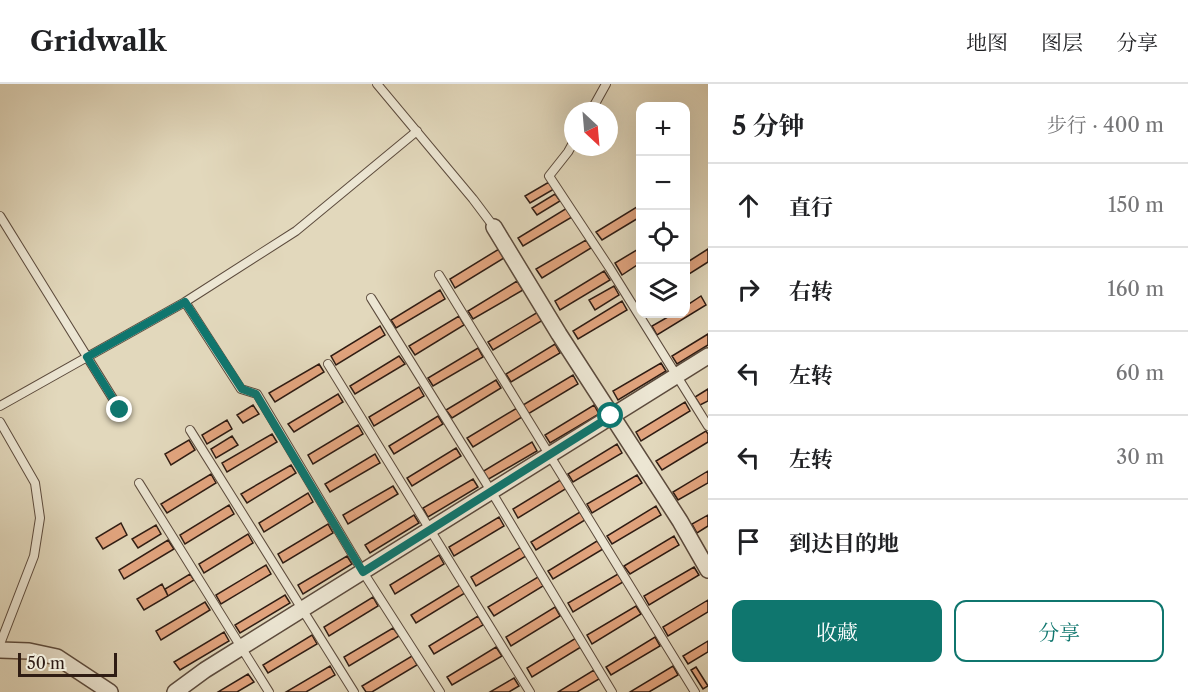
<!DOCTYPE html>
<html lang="zh">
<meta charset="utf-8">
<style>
body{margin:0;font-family:"Libre Caslon Text","Noto Serif SC",serif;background:#f6f6f6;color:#202124}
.controls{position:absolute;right:18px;top:18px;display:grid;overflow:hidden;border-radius:12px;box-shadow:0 6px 24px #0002}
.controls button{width:54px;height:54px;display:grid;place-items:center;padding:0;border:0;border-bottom:2px solid #e0e0e0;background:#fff;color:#202124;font:30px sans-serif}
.compass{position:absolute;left:564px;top:18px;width:54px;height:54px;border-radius:50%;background:#fff;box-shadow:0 6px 24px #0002;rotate:154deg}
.scale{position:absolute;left:18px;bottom:15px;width:99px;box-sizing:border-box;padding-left:6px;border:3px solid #2f1c13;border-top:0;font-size:16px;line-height:21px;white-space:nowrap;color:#2f1c13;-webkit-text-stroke:4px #ece6d3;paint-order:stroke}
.stop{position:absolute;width:18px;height:18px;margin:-14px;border:4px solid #0f766e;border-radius:50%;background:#fff}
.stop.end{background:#0f766e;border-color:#fff;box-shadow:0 2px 6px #0008}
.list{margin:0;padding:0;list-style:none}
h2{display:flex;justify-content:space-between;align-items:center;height:78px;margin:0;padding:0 24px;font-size:26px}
h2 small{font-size:20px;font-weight:400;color:#757577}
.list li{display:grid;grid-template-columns:39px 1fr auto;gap:18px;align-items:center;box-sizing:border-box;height:84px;padding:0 24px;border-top:2px solid #e0e0e0}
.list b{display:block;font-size:22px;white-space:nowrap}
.list em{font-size:20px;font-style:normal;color:#757577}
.actions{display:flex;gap:12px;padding:18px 24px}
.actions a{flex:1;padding:14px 0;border:2px solid #0f766e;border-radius:12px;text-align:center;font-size:21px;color:#0f766e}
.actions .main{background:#0f766e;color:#fff}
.icon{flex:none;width:33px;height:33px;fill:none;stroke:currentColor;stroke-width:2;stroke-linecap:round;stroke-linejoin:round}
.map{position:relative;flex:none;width:708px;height:608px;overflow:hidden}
header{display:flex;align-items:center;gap:36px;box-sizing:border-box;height:84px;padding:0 30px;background:#fff;border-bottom:2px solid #e0e0e0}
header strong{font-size:28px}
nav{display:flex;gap:33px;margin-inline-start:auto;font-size:21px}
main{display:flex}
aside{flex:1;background:#fff}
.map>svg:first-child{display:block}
.building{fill:#e2a47e;stroke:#2f1c13;stroke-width:1.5}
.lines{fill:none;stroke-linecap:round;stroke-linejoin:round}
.service-casing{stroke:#5c4b3d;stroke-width:10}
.minor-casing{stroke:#5c4b3d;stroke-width:18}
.service{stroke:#ece6d3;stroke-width:8}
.minor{stroke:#ece6d3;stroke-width:15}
.route{stroke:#0f766e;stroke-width:8}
</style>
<header>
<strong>Gridwalk</strong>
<nav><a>地图</a><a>图层</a><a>分享</a></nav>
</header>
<main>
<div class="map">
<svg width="708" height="608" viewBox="0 0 708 608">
<rect width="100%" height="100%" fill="#e2d8bc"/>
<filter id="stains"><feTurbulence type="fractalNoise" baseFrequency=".00333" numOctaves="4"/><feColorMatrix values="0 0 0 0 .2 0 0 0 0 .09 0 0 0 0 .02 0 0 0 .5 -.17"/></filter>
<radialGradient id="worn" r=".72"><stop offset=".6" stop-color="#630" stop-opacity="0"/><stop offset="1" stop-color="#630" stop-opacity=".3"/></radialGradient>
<!-- building -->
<path class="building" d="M549 98 554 105 530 119 525 112Z
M555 110 560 117 537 131 532 124Z
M640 121V133L602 156 596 148Z
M567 124 572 133 523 162 518 154Z
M586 156 591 164 542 194 536 185Z
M640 164V179L622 191 615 179Z
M499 165 504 174 455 204 450 195Z
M708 165V178L686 192V179Z
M604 187 610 196 560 226 555 217Z
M517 197 523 206 473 235 468 227Z
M614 202 619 211 595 226 589 216Z
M440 206 445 215 396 244 391 236Z
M701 212 706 221 657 251 652 242 673 230H686V222Z
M622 217 627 226 578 255 573 247Z
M538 228 543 236 493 266 488 258Z
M459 232 464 241 415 271 409 262Z
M380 242 385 251 336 281 331 272Z
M708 250V261L677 280 672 272Z
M555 260 560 269 511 298 506 290Z
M478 264 483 273 433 302 428 294Z
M399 272 405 280 355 310 350 302Z
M661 279 666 287 618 316 613 307Z
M319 280 324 288 275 318 269 309Z
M573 291 578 300 528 330 523 321Z
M496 296 501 304 452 334 446 326Z
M419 303 424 312 374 342 369 333Z
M708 305V317L700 321 695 313Z
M338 310 343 318 294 348 288 340Z
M685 318 690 327 641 357 636 348Z
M253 321 259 330 243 339 237 331Z
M594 321 599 330 550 359 545 351Z
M517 324 522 333 473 363 467 354Z
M438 332 443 340 394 370 389 362Z
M227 336 232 345 207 360 202 351Z
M358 341 363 350 313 380 308 371Z
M706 347 708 350V358L662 386 656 377Z
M272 350 277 358 227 388 222 379Z
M232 352 238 361 216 374 211 365Z
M189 356 195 366 171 381 165 370Z
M532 358 537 367 487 396 482 388Z
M617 360 622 369 573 398 568 390Z
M456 364 461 372 412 402 407 394Z
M375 370 380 379 330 408 325 400Z
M291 381 296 389 247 419 241 410Z
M708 387V399L678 416 673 408Z
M211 390 216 399 167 429 161 420Z
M637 391 642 399 592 429 587 420Z
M473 395 478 403 428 433 423 424Z
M562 395 567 404 518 434 513 425Z
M393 402 398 410 348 440 343 431Z
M308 409 313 418 264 448 259 439Z
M229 421 234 430 185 460 180 451Z
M656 422 661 431 612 460 607 452Z
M580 428 585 436 536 466 531 458Z
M414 431 419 439 370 469 365 461Z
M708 431V442L697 449 692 440Z
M499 433 504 442 454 472 449 463Z
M121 439 127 451 103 465 96 454Z
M328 440 333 449 283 479 278 470Z
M156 441 161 450 138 464 132 455Z
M248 450 253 459 204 489 199 480Z
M674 452 679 461 630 490 624 482Z
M168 456 174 465 124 495 119 486Z
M597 457 603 465 553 495 548 487Z
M521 463 526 472 476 502 471 493Z
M439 471 444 480 395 510 390 501Z
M347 472 352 480 303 510 298 501Z
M266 481 271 490 221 520 216 511Z
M694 483 699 491 649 521 644 512Z
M190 490 194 496 168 512 165 505Z
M618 490 623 498 573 528 568 519Z
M538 493 543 502 494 532 488 523Z
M162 500 168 512 144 526 137 515Z
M460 501 465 509 416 539 411 531Z
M285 511 290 519 240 549 235 541Z
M373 513 378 522 329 552 324 543Z
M708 516V528L668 552 663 543Z
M205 518 210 526 161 556 156 547Z
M636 522 641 530 592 560 587 551Z
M555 523 560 532 511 562 506 553Z
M478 532 483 541 434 570 429 562Z
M393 544 399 552 349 582 344 573Z
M224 548 229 557 180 586 174 578Z
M312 551 317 560 268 589 263 581Z
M655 553 660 562 611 591 606 583Z
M576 554 581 563 532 593 527 584Z
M708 557V568L688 580 683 572Z
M496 563 502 572 452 601 447 593Z
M412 572 417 581 372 608H366L362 602Z
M330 582 335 591 306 608H286Z
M673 582 678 591 649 608H630Z
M696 583 708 602 703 605 691 586Z
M594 586 599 595 577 608H558Z
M248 590 254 598 237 608H218Z
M514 594 519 602 509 608H490Z"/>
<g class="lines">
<!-- service casing -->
<g class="service-casing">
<path id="service" d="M377 0 473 115 494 143
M591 27 606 0
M417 47 296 147 185 218 241 305 257 310 363 488 440 608
M573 59 568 68 549 92 609 183 708 342
M0 132 120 326
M439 191 695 608
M371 214 491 407 612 608
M328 280 530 608
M0 322 185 218
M0 338 35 399 40 434 34 472 0 560
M190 346 354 608
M139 399 269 608"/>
</g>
<!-- minor casing -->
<g class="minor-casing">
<path id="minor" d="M494 143 559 250 680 437 708 486
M0 566 29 567 57 573 110 608
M175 608 205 586 708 272"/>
</g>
<!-- service -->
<use href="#service" class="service"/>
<!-- minor -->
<use href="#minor" class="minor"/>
</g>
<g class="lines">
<!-- route -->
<path class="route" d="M120 326 87 273 185 218 242 305 256 310 363 488 611 332"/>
</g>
<rect width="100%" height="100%" filter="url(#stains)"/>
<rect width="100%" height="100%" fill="url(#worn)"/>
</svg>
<div class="controls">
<button>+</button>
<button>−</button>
<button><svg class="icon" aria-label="locate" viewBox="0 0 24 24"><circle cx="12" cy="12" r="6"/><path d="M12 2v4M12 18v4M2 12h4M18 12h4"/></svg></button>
<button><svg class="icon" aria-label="layers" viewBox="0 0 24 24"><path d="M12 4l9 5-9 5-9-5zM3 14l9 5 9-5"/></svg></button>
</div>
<svg class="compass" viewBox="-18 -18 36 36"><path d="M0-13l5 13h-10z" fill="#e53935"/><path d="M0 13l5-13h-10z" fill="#757577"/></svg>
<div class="scale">50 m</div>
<div class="stop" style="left:611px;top:332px"></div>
<div class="stop end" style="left:120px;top:326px"></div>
</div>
<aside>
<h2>5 分钟<small>步行 · 400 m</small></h2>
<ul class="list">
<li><svg class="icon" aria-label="ahead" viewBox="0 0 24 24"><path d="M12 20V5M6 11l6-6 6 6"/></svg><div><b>直行</b></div><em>150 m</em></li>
<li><svg class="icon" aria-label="right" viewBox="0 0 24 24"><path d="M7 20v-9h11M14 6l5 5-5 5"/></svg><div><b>右转</b></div><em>160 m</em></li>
<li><svg class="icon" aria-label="left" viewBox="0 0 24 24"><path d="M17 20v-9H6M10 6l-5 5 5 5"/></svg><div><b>左转</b></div><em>60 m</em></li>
<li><svg class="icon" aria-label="left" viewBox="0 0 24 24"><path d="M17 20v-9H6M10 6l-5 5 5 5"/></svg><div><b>左转</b></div><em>30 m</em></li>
<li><svg class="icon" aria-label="arrive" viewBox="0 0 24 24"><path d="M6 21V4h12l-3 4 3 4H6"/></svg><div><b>到达目的地</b></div></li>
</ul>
<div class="actions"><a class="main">收藏</a><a>分享</a></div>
</aside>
</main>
